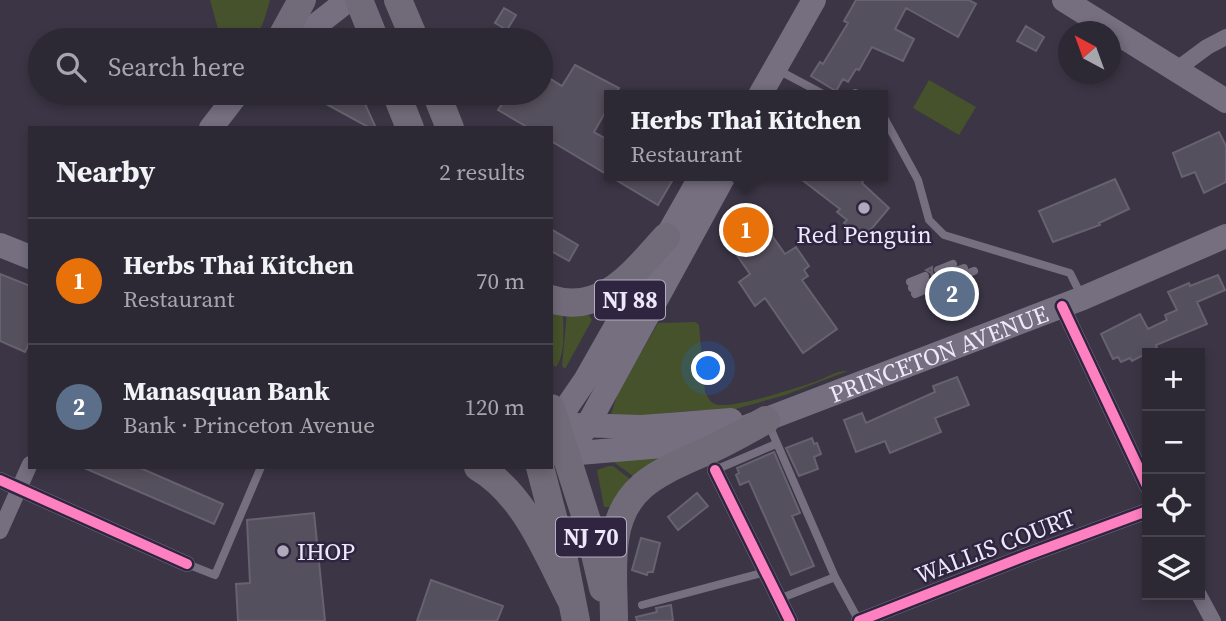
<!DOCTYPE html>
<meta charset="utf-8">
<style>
body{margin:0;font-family:"Source Serif 4",serif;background:#383440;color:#f1f3f6}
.controls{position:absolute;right:21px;bottom:21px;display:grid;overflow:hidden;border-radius:0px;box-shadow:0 4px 10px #0003}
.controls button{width:63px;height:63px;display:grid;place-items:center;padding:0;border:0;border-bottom:2px solid #48444f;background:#2c2834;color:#f1f3f6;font:35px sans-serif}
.compass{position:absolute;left:1058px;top:21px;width:63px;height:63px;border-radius:50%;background:#2c2834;box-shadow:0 4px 10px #0003;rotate:319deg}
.you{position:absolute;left:709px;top:369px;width:24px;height:24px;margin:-18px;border:5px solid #fff;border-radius:50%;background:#1a73e8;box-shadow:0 0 0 10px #1a73e833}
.badge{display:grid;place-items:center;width:46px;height:46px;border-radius:50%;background:#afa9bb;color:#fff;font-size:23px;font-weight:700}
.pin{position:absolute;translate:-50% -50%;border:4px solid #fff;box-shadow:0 2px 7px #0006}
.popup{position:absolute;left:604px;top:90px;width:284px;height:91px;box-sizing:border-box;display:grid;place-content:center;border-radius:0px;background:#2c2834;filter:drop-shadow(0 2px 5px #0005);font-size:23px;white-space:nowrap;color:#a6a6ac}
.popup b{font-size:26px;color:#f1f3f6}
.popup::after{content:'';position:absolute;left:50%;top:100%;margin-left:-14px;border:14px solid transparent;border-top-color:#2c2834}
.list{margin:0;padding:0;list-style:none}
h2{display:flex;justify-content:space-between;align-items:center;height:91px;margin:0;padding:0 28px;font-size:30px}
h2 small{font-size:23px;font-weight:400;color:#a6a6ac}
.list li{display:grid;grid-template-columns:46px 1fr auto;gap:21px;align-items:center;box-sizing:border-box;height:126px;padding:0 28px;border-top:2px solid #48444f}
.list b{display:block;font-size:26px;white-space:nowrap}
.list p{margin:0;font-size:23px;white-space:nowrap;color:#a6a6ac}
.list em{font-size:23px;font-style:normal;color:#a6a6ac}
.icon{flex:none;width:38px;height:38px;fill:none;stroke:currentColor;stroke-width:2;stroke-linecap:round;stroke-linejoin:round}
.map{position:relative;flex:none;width:1226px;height:621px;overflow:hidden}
.search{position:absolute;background:#2c2834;box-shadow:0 4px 10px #0003;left:28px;top:28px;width:525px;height:77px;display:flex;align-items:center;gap:18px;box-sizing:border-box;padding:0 24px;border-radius:38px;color:#a6a6ac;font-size:26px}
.panel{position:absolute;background:#2c2834;box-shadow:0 4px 10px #0003;left:28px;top:126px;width:525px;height:343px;border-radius:0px}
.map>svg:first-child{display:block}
.green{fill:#46522b}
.building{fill:#55505d;stroke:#67626f;stroke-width:2}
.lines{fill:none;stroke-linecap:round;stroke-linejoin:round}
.lane{stroke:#756f80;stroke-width:8}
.street{stroke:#756f80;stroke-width:16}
.primary{stroke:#756f80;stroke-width:24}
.highway{stroke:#716b79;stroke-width:28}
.cycleway-casing{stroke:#2f2540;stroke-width:15}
.cycleway{stroke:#ff80c0;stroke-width:10}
.poi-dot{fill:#afa9bb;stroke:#2f2540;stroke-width:2.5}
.labels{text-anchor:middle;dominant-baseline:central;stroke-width:5;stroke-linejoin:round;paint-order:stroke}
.shield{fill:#2f2540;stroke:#b5aec2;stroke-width:2}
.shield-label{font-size:23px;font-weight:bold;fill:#eee8fa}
.poi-label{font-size:24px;fill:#eee8fa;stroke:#2f2540}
.street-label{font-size:24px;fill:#eee8fa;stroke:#2f2540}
</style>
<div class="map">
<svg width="1226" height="621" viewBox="0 0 1226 621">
<rect width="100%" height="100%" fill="#3b3545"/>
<!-- green -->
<path class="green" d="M210 0H270C260 36 260 40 221 40Z
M929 80 976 107 959 135 913 108Z
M551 308 563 312C563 328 566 354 556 367L554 366 551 360Z
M567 312H587L592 320 565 369 562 366Z
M696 322 699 325 705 392C708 397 710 402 715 404 732 410 799 387 817 381 827 377 837 370 848 371L785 395 732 410 686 411 627 417 611 414 618 393 658 323Z
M674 452 637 479 608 458Z
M609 466H613L634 482 612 507H604L597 470Z"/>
<!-- building -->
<path class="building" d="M856 0H969L976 4 958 37 906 8 895 29 914 39 903 61 872 47 859 70 856 69 848 82 843 79 836 91 811 76 820 62 823 64 848 23 844 21Z
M504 8 516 15 507 30 495 23Z
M1026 26 1044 37 1036 51 1017 41Z
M575 65 619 88 614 95H610V104L594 132 610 141V176H675L658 205 551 141V128H529L498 110 510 93H541V73L562 86Z
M306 93H360L376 128H370Z
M1219 132 1226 146V182L1204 193 1195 172 1182 177 1173 153Z
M797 176H866L862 183 889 208 862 240 844 223 847 220 837 212 840 209Z
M1115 179 1129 209 1099 223 1100 225 1053 242 1039 211Z
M762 211 773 227 768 230 785 254 796 247 809 266 804 270 808 276 802 280 837 329 803 353 765 298 755 306 739 282 750 274 734 251 739 247 728 231 754 213 756 215Z
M551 229 578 245 569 261 551 251Z
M932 267V272L939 288 945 289 970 280 977 296 951 309 949 305 939 309 937 304 933 306 929 295 936 288 931 273 926 270Z
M0 274 30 286V341L25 352 0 341Z
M1218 275 1225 290 1197 302 1207 324 1156 345 1157 348 1132 361 1130 358 1121 362 1118 357 1113 359 1101 334 1140 314 1148 329 1167 320 1165 315 1177 310 1168 292 1189 283 1190 286Z
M957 377 969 405 935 418 941 432 890 453 885 441 856 452 844 420 862 413 866 423 935 392 933 386Z
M812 438 814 444 817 443 821 454 814 457 818 469 799 476 786 448Z
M774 452 800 513 792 516 814 566 791 575 749 481 740 485 736 475 739 473 737 468Z
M82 467H138L223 504 214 524Z
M697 493 708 506 678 530 668 517Z
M314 513 325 621H238L236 584 250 583 247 520Z
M641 538 660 543 653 572H648L647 575 632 570Z
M431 580 503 606 497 621H417Z
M671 605 673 621H637L636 617 657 612 656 608Z"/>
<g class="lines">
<!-- lane -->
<path class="lane" d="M778 70 825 95
M852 95 855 93 860 95
M882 114 918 180 929 220 944 235 1070 273 1081 295
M938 270 953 264
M941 276 964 268
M910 282 925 276
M943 283 974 271
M912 288 927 282
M915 294 929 288
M769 425 835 577
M715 470 776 444
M187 564 215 575 261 467
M779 599 835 577 859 621
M642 605 765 572"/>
<!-- street -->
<path class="street" d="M1176 70 1207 47 1226 37
M1062 306 1147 486
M715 470 790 621
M0 480 187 564
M0 531 30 464
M1199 595 1213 621
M859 621 1028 555 1147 511"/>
<!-- primary -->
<g class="primary">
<path d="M1064 0 1226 101"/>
<path d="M297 40 348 0"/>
<path d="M760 95 814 0"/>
<path d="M211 128 238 93"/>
<path d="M0 245 30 257"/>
<path d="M575 425 642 427 731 420"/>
<path d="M551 430 586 379 701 176"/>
<path id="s1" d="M551 453 567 454 663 446 728 434 1083 298 1226 236"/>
<path d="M567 454 587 426 724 176"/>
</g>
<!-- highway -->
<path class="highway" d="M359 0 375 40
M398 0 415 40
M280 40 302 0
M396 93 410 128
M436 93 450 128
M551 299C602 316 635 271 666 237
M551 408 588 524 603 588
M478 467C525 494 548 556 572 602
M540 467 563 555 576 621
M614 621C614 595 611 566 615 540 622 483 664 471 709 450 729 441 748 430 766 420"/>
<!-- cycleway casing -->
<g class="cycleway-casing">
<path id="cycleway" d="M1062 306 1147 486
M715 470 790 621
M0 480 187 564
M859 621 1028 555 1147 511"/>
</g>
<!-- cycleway -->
<use href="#cycleway" class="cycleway"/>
</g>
<!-- markers -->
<g class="poi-dot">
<circle cx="864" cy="208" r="7"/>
<circle cx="283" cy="551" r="7"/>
</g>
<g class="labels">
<!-- shield labels -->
<g class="shield">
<rect x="595" y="280.5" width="70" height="39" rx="5"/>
<rect x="556" y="517.5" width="70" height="39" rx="5"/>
</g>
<g class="shield-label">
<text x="630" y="300">NJ 88</text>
<text x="591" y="537">NJ 70</text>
</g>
<!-- poi labels -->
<g class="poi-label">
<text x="864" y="234">Red Penguin</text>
<text x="297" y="551" text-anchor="start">IHOP</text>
</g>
<!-- street labels -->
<g class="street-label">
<text stroke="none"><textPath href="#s1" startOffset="404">PRINCETON AVENUE</textPath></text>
<text transform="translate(995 546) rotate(-21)">WALLIS COURT</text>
</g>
</g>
</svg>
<div class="controls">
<button>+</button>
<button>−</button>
<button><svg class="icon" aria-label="locate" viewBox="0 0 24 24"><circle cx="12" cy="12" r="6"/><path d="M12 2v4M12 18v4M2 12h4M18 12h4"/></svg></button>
<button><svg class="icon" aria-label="layers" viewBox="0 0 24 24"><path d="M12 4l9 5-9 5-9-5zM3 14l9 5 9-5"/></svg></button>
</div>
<svg class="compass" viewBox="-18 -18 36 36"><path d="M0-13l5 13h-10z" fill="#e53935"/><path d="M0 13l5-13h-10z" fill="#a6a6ac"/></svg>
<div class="you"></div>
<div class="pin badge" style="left:746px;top:230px;background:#e8710a">1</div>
<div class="popup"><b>Herbs Thai Kitchen</b>Restaurant</div>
<div class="pin badge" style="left:952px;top:294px;background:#5c6f8a">2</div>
<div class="search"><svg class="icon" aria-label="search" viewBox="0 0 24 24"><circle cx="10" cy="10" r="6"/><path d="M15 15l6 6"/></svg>Search here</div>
<section class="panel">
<h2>Nearby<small>2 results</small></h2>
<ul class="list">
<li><span class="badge" style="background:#e8710a">1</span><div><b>Herbs Thai Kitchen</b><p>Restaurant</p></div><em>70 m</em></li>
<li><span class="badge" style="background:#5c6f8a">2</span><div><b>Manasquan Bank</b><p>Bank · Princeton Avenue</p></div><em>120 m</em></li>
</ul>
</section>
</div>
